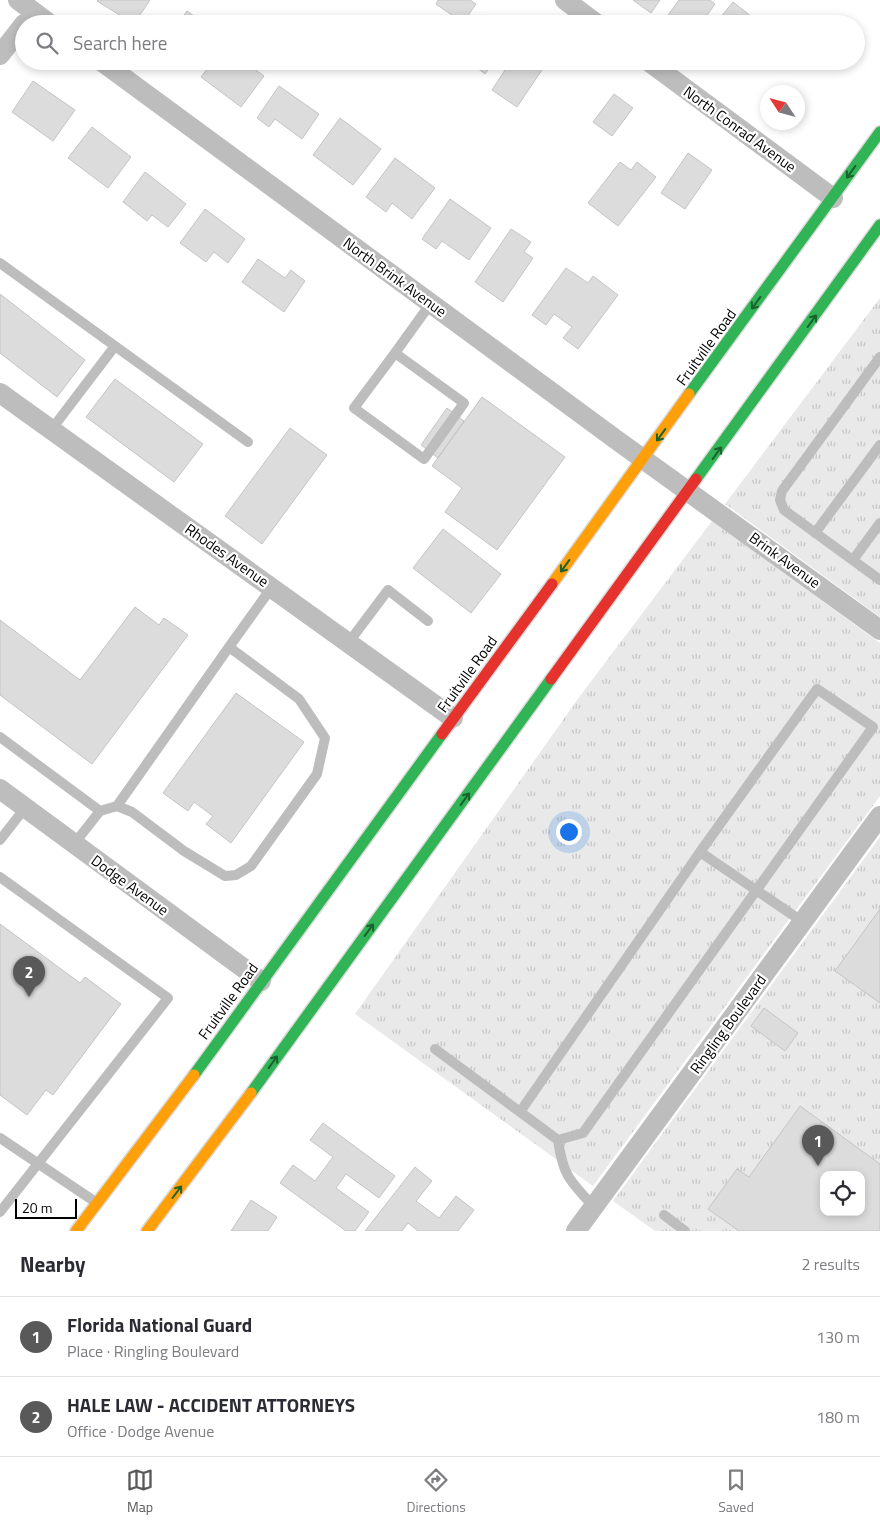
<!DOCTYPE html>
<meta charset="utf-8">
<style>
body{margin:0;font-family:"Titillium Web",sans-serif;background:#f7f7f7;color:#2b2b33}
.controls{position:absolute;right:15px;bottom:15px;display:grid;overflow:hidden;border-radius:10px;box-shadow:0 2px 8px #0003}
.controls button{width:45px;height:45px;display:grid;place-items:center;padding:0;border:0;border-bottom:1px solid #e1e1e2;background:#fff;color:#2b2b33;font:25px sans-serif}
.compass{position:absolute;left:760px;top:85px;width:45px;height:45px;border-radius:50%;background:#fff;box-shadow:0 2px 8px #0003;rotate:306deg}
.scale{position:absolute;left:15px;bottom:12px;width:62px;box-sizing:border-box;padding-left:5px;border:2px solid #000;border-top:0;font-size:14px;line-height:18px;white-space:nowrap;color:#000;-webkit-text-stroke:4px #fff;paint-order:stroke}
.you{position:absolute;left:568px;top:831px;width:18px;height:18px;margin:-12px;border:4px solid #fff;border-radius:50%;background:#1a73e8;box-shadow:0 0 0 8px #1a73e833}
.badge{display:grid;place-items:center;width:32px;height:32px;border-radius:50%;background:#595959;color:#fff;font-size:16px;font-weight:700}
.pin{position:absolute;translate:-50% -41px;filter:drop-shadow(0 1px 2px #0008)}
.pin::after{content:'';position:absolute;top:26px;width:18px;height:15px;background:inherit;clip-path:polygon(0 0,100% 0,50% 100%)}
.list{margin:0;padding:0;list-style:none}
h2{display:flex;justify-content:space-between;align-items:center;height:65px;margin:0;padding:0 20px;font-size:21px}
h2 small{font-size:16px;font-weight:400;color:#7c7c81}
.list li{display:grid;grid-template-columns:32px 1fr auto;gap:15px;align-items:center;box-sizing:border-box;height:80px;padding:0 20px;border-top:1px solid #e1e1e2}
.list b{display:block;font-size:19px;white-space:nowrap}
.list p{margin:0;font-size:16px;white-space:nowrap;color:#7c7c81}
.list em{font-size:16px;font-style:normal;color:#7c7c81}
.icon{flex:none;width:28px;height:28px;fill:none;stroke:currentColor;stroke-width:2;stroke-linecap:round;stroke-linejoin:round}
.map{position:relative;flex:none;width:880px;height:1231px;overflow:hidden}
.search{position:absolute;background:#fff;box-shadow:0 2px 8px #0003;left:15px;right:15px;top:15px;height:55px;display:flex;align-items:center;gap:12px;box-sizing:border-box;padding:0 18px;border-radius:28px;color:#7c7c81;font-size:19px}
.sheet{height:225px;background:#fff}
nav{display:flex;justify-content:space-around;align-items:center;box-sizing:border-box;height:70px;border-top:1px solid #e1e1e2;background:#fff;font-size:14px;color:#7c7c81}
nav a{display:grid;justify-items:center;gap:2px}
nav .on{color:#595959}
.map>svg:first-child{display:block}
.park{fill:url(#park-tufts);fill-rule:evenodd}
.building{fill:#dcdcdc;stroke:#c4c4c4;fill-rule:evenodd}
.lines{fill:none;stroke-linecap:round;stroke-linejoin:round}
.fast-casing{stroke:#dbdbdb;stroke-width:14}
.slow-casing{stroke:#dbdbdb;stroke-width:14}
.jam-casing{stroke:#dbdbdb;stroke-width:14}
.lane{stroke:#bdbdbd;stroke-width:10}
.street{stroke:#bdbdbd;stroke-width:20}
.fast{stroke:#30b455;stroke-width:11}
.slow{stroke:#ff9f0a;stroke-width:11}
.jam{stroke:#e5322d;stroke-width:11}
.oneway{stroke:#1a632f}
.labels{text-anchor:middle;dominant-baseline:central;stroke-width:4.5;stroke-linejoin:round;paint-order:stroke}
.street-label{font-size:15px;fill:#000;stroke:#fff}
</style>
<div class="map">
<svg width="880" height="1231" viewBox="0 0 880 1231">
<defs>
<pattern id="park-tufts" width="24" height="20" patternUnits="userSpaceOnUse" patternTransform="scale(1.25)"><rect width="24" height="20" fill="#e9e9e9"/><path d="M3 7l-1-3M5 7V3M7 7l1-3M15 17l-1-3M17 17v-4M19 17l1-3" fill="none" stroke="#c6c6c6"/></pattern>
</defs>
<rect width="100%" height="100%" fill="#fff"/>
<!-- park -->
<path class="park" d="M880 298V617L725 504Z
M712 521 880 643V796L593 1186 355 1014 580 696Z
M880 837V1231H655L613 1201ZM824 1175H861V1212H824Z"/>
<!-- building -->
<path class="building" d="M150 0 134 24 97 1 98 0Z
M438 0H470L476 4 463 23 436 4Z
M633 0H660L651 13Z
M679 0H710L715 4 701 24H674L666 18Z
M733 2 761 24H715Z
M187 11 205 24H178Z
M486 15 497 24H478Z
M213 61H244L264 76 241 107 201 77Z
M468 61H495L485 74Z
M504 61H548L517 107 492 90 505 70 500 66Z
M33 81 75 110 53 141 12 112Z
M279 86 319 114 302 139 275 119 269 127 257 118Z
M614 94 633 108 612 136 593 122Z
M340 118 381 149 353 185 313 155Z
M92 127 131 157 108 188 68 158Z
M688 153 712 170 685 209 661 193Z
M395 158 435 188 412 219 392 203 386 212 366 197Z
M620 162 631 170 637 162 656 177 618 226 588 203Z
M145 172 186 204 168 227 152 215 147 221 123 202Z
M450 199 491 228 469 260 442 241 436 249 422 239Z
M205 209 245 239 228 263 214 252 206 262 180 243Z
M511 229 531 242 524 252 533 258 503 302 475 282Z
M258 259 285 278 291 270 305 281 284 312 242 282Z
M566 268 588 283 593 276 618 295 578 349 563 338 572 327 554 314 546 325 532 315Z
M0 294 85 360 57 397 0 353Z
M115 379 203 444 174 482 86 417Z
M482 397 565 457 497 550 445 512 462 488 432 466Z
M447 408 464 421 438 458 421 445Z
M290 428 327 455 262 544 225 516Z
M443 529 501 574 471 613 413 568Z
M135 607 159 625 164 618 188 635 92 764 0 695V620L80 680Z
M236 693 304 742 231 843 206 824 213 816 194 802 188 811 163 793Z
M880 909V1003L835 971Z
M0 924 80 983 85 977 121 1004 53 1095 46 1090 27 1115 0 1095Z
M764 1008 798 1033 785 1051 751 1026Z
M800 1106 880 1164V1231H739L708 1209 737 1169 749 1177ZM824 1175H861V1212H824Z
M323 1123 395 1176 379 1198 346 1174 336 1188 369 1212 355 1231H346L280 1183 293 1165 315 1181 333 1157 310 1140Z
M415 1167 432 1181 416 1201 439 1218 456 1196 474 1210 458 1231H418L408 1223 402 1231H365Z
M251 1200 277 1217 268 1231H231Z"/>
<g class="lines">
<!-- fast casing -->
<g class="fast-casing">
<path id="fast" d="M689 394 880 132
M696 479 880 225
M194 1075 442 734
M251 1093 551 679"/>
</g>
<!-- slow casing -->
<g class="slow-casing">
<path id="slow" d="M552 584 689 394
M76 1231 194 1075
M147 1231 251 1093"/>
</g>
<!-- jam casing -->
<g class="jam-casing">
<path id="jam" d="M551 679 696 479
M442 734 552 584"/>
</g>
<!-- lane -->
<path class="lane" d="M0 263 248 442
M395 353 464 403 424 459 354 408Z
M395 353 431 303
M880 357 782 491 780 500 784 510 880 580
M51 430 115 346
M815 533 880 445
M853 560 880 523
M349 642 388 590 428 621
M229 647 272 587
M0 737 100 811 74 844
M100 811 117 806 132 812 184 851 225 876 236 875 251 866 317 774 325 738 299 699 229 647 117 806
M0 840 25 808
M0 877 168 998 0 1212
M435 1049 558 1140
M520 1112 700 852
M0 1138 97 1203
M594 1207C570 1181 563 1176 558 1140L583 1133 873 727 817 689 700 852 803 922
M664 1215 685 1231"/>
<!-- street -->
<path class="street" d="M18 0 50 24
M565 0 597 24
M0 55 24 24
M101 61 618 441 880 630
M648 61 833 198
M0 393 453 718
M0 789 261 981
M576 1231 880 816"/>
<!-- fast -->
<use href="#fast" class="fast"/>
<!-- slow -->
<use href="#slow" class="slow"/>
<!-- jam -->
<use href="#jam" class="jam"/>
</g>
<!-- one-way arrows -->
<defs><path id="oneway-shaft" d="M-6 0H5M1.5-3L5.5 0L1.5 3" fill="none" stroke-width="1.6" stroke-linecap="round" stroke-linejoin="round" transform="scale(1.25)"/></defs>
<g class="oneway">
<use href="#oneway-shaft" transform="translate(851 172) rotate(126)"/>
<use href="#oneway-shaft" transform="translate(756 303) rotate(126)"/>
<use href="#oneway-shaft" transform="translate(812 321) rotate(-54)"/>
<use href="#oneway-shaft" transform="translate(661 435) rotate(126)"/>
<use href="#oneway-shaft" transform="translate(717 453) rotate(-54)"/>
<use href="#oneway-shaft" transform="translate(565 566) rotate(126)"/>
<use href="#oneway-shaft" transform="translate(465 799) rotate(-54)"/>
<use href="#oneway-shaft" transform="translate(369 930) rotate(-54)"/>
<use href="#oneway-shaft" transform="translate(273 1062) rotate(-54)"/>
<use href="#oneway-shaft" transform="translate(177 1192) rotate(-53)"/>
</g>
<g class="labels">
<!-- street labels -->
<g class="street-label">
<text transform="translate(740 129) rotate(36)">North Conrad Avenue</text>
<text transform="translate(395 277) rotate(36)">North Brink Avenue</text>
<text transform="translate(706 347) rotate(-54)">Fruitville Road</text>
<text transform="translate(227 555) rotate(35)">Rhodes Avenue</text>
<text transform="translate(785 560) rotate(36)">Brink Avenue</text>
<text transform="translate(467 674) rotate(-54)">Fruitville Road</text>
<text transform="translate(130 885) rotate(36)">Dodge Avenue</text>
<text transform="translate(228 1001) rotate(-54)">Fruitville Road</text>
<text transform="translate(728 1024) rotate(-54)">Ringling Boulevard</text>
</g>
</g>
</svg>
<div class="controls">
<button><svg class="icon" aria-label="locate" viewBox="0 0 24 24"><circle cx="12" cy="12" r="6"/><path d="M12 2v4M12 18v4M2 12h4M18 12h4"/></svg></button>
</div>
<svg class="compass" viewBox="-18 -18 36 36"><path d="M0-13l5 13h-10z" fill="#e53935"/><path d="M0 13l5-13h-10z" fill="#7c7c81"/></svg>
<div class="scale">20 m</div>
<div class="you"></div>
<div class="pin badge" style="left:818px;top:1166px">1</div>
<div class="pin badge" style="left:29px;top:997px">2</div>
<div class="search"><svg class="icon" aria-label="search" viewBox="0 0 24 24"><circle cx="10" cy="10" r="6"/><path d="M15 15l6 6"/></svg>Search here</div>
</div>
<section class="sheet">
<h2>Nearby<small>2 results</small></h2>
<ul class="list">
<li><span class="badge">1</span><div><b>Florida National Guard</b><p>Place · Ringling Boulevard</p></div><em>130 m</em></li>
<li><span class="badge">2</span><div><b>HALE LAW - ACCIDENT ATTORNEYS</b><p>Office · Dodge Avenue</p></div><em>180 m</em></li>
</ul>
</section>
<nav>
<a class="on"><svg class="icon" aria-label="map" viewBox="0 0 24 24"><path d="M3 6l6-2 6 2 6-2v14l-6 2-6-2-6 2zM9 4v14M15 6v14"/></svg>Map</a>
<a><svg class="icon" aria-label="directions" viewBox="0 0 24 24"><path d="M12 3l9 9-9 9-9-9zM9 14v-3h6M13 9l2 2-2 2"/></svg>Directions</a>
<a><svg class="icon" aria-label="saved" viewBox="0 0 24 24"><path d="M7 4h10v16l-5-4-5 4z"/></svg>Saved</a>
</nav>
